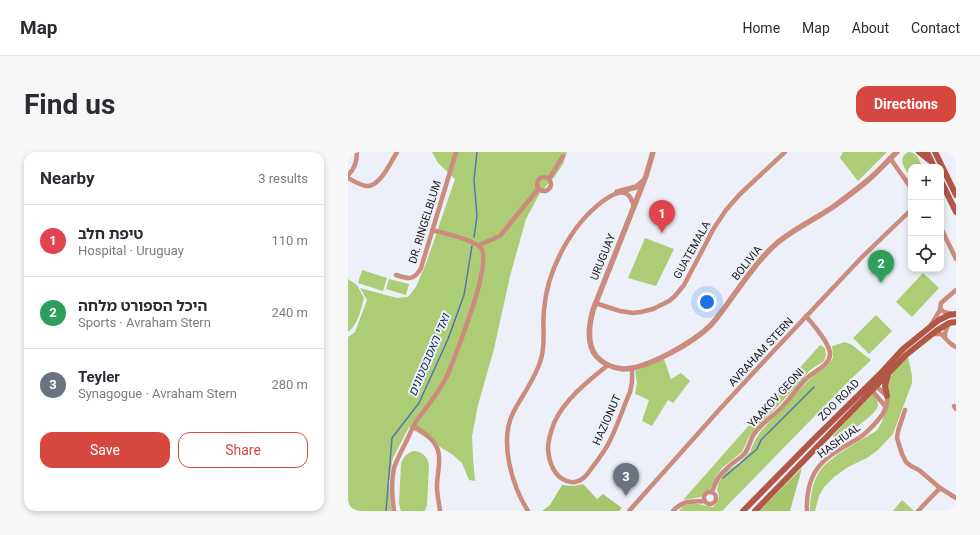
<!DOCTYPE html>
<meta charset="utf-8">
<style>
body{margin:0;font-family:Roboto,"Noto Sans Hebrew",sans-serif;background:#f7f7f7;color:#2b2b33}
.controls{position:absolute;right:12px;top:12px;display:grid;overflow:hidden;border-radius:8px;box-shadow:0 2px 6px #0003}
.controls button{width:36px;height:36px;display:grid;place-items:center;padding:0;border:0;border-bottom:1px solid #e1e1e2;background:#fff;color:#2b2b33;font:20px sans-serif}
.you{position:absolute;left:359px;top:150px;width:14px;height:14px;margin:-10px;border:3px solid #fff;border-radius:50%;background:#1a73e8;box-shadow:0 0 0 6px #1a73e833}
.badge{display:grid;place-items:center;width:26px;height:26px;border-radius:50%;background:#d6483f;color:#fff;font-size:13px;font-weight:700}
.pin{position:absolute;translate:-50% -33px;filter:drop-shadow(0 1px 2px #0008)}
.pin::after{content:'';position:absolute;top:21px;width:14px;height:12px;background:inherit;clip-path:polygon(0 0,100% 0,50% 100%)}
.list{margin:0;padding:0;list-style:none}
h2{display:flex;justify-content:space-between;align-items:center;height:52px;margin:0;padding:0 16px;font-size:17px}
h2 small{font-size:13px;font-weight:400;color:#7c7c81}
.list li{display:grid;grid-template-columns:26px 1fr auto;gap:12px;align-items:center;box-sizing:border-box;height:72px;padding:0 16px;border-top:1px solid #e1e1e2}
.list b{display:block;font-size:15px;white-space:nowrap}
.list p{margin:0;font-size:13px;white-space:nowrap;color:#7c7c81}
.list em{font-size:13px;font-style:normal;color:#7c7c81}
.actions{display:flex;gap:8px;padding:12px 16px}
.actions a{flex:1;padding:9px 0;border:1px solid #d6483f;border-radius:12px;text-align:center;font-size:14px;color:#d6483f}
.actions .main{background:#d6483f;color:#fff}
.icon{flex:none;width:22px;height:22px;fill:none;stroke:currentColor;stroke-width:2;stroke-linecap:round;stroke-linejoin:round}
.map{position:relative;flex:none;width:608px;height:359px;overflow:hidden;border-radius:12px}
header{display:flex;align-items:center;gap:24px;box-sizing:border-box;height:56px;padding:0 20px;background:#fff;border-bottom:1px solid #e1e1e2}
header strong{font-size:19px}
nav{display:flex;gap:22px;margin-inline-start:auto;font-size:14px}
.intro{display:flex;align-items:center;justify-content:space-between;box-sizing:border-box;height:96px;padding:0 24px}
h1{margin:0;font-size:28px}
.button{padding:10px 18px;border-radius:12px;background:#d6483f;color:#fff;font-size:14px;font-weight:700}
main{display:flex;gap:24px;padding:0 24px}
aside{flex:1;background:#fff;border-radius:12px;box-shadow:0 2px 6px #0003}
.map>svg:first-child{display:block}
.green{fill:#accd75}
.forest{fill:#a5c66d}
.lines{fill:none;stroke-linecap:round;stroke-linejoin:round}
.stream{stroke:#5277aa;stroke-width:1.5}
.minor{stroke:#cb8b7d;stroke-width:4.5}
.tertiary{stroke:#cb8b7d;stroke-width:5.5}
.secondary{stroke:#b25745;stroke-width:6}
.labels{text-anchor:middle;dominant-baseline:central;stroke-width:4;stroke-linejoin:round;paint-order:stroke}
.street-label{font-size:11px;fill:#202124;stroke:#edf0f8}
.water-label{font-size:12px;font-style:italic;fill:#072c59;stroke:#edf0f8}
</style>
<header>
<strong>Map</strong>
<nav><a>Home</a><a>Map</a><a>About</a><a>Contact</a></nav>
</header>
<div class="intro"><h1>Find us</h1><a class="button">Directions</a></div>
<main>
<aside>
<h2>Nearby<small>3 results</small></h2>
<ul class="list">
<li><span class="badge" style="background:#e0444e">1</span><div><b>טיפת חלב</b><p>Hospital · Uruguay</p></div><em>110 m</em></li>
<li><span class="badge" style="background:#2e9e5b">2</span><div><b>היכל הספורט מלחה</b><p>Sports · Avraham Stern</p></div><em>240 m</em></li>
<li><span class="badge" style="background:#6b7280">3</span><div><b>Teyler</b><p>Synagogue · Avraham Stern</p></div><em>280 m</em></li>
</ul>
<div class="actions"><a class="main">Save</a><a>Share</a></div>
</aside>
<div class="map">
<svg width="608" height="359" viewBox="0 0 608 359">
<rect width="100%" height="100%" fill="#edf0f8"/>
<!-- green -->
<path class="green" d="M84 0H219L215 12 207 24 192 41 178 67 162 124 146 197 130 253 124 284 125 306 127 329 121 328 114 311 105 303 61 275 45 306 41 328 43 356 44 359H0V185L7 180 19 148 12 136 49 146 60 145 68 135 79 109 107 27 90 11Z
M495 0H539L510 29 492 6Z
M560 0C569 0 571 7 574 15H563V21H560C555 14 550 6 560 0Z
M297 86 326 97 308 134 280 126Z
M14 118 39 126 35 139 10 131Z
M575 121 591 136 564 165 548 150Z
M0 127 9 133 16 146C13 157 10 173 0 180Z
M41 127 61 132 58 143 38 137Z
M528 163 544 179 521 202 505 186Z
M497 190 504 193 523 208 497 233 374 359H331L335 354 344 351 365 355 369 351 371 344 369 338 370 332 375 322 391 311 402 300 407 288 413 279 430 261 447 242 462 227 469 221 478 215 483 209 485 205 484 194Z
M472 193 477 196 478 203 476 209 462 218 457 224 431 253 406 278 401 285 394 300 374 316 369 323 362 338 358 339 353 345 335 348Z
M560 205 564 223V231L545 282 530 298 519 306 500 315 486 325 476 335 471 344 467 359H462C462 346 464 332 471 320 481 305 512 289 528 279 543 262 534 237 546 218 549 213 555 209 560 205Z
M316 207 323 227 333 221 342 229 325 251 320 248 304 274 294 269 301 248 287 242 289 231 287 219Z
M522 242 526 243C528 246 530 250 530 254 528 263 497 283 489 289L485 284Z
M66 299C75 300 80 305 81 314L79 353 77 359H53L52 356 51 351 53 312C55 305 59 301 66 299Z
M554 348 566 359H545Z"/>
<!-- forest -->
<path class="forest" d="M454 316 442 359H411Z
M235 332 249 347 255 342 274 356 271 359H194L202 353 214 333 226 334Z"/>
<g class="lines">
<!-- stream -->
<path class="stream" d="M126 85 129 64 126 28 129 0
M375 326 409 297 413 288 466 235
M38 359 44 286 71 251 100 187 116 143 124 94"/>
<!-- minor -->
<path class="minor" d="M542 6 563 36
M0 23C7 17 9 9 9 0
M189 32a7 7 0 1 1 14 0a7 7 0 1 1-14 0Z
M0 26C6 29 14 35 21 34 33 32 43 10 49 0
M201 27 215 4
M593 76 608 107
M131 93 152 84 190 37
M48 123C60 127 66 129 73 116L108 0
M247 151 272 159 285 161 293 160 305 157 321 149 327 144 336 133 366 76 378 58 392 42 437 0
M592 156 596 160 605 162
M583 173 592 158 593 151 608 138
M585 182H593L603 192 608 195
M597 186V181L601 171
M260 213C240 229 217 247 206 271 203 279 200 289 200 297 201 310 206 325 219 329 224 331 229 331 234 327 239 324 242 318 246 313 250 308 254 302 258 296 268 279 274 258 282 240L284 230V216
M524 235 526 241 537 254V257
M606 254 608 257
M557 258 550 279 549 286 554 302 558 310 563 314 571 318 592 336 608 346
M66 274C73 279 82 284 87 292 95 304 89 321 89 334 89 343 91 351 92 359
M356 346a6 6 0 1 1 12 0a6 6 0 1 1-12 0Z
M364 340C369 325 373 321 385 311 389 308 394 305 397 301 401 296 402 288 406 282 413 272 424 265 433 256 442 247 449 235 459 226 466 219 481 214 482 203 483 192 465 173 458 164
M46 359C44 345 43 329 46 316 49 307 54 298 58 290 61 283 65 275 69 268 80 253 92 239 100 222 108 201 145 112 133 96 127 88 95 81 84 78
M180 359C164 334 151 289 165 261 174 243 188 226 193 207 198 191 194 175 196 158 199 118 223 73 255 49 269 39 282 34 286 56
M281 359 371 258 419 206 515 104 563 58
M325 359C335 348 343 350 357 349
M459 359C458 346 461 328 469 317 479 303 496 295 511 286 519 281 525 274 531 267 536 261 540 253 539 244L527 233
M570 359 592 336"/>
<!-- tertiary -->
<path class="tertiary" d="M305 0 298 24 245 158C241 173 238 191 248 204 255 212 265 216 275 217 299 217 346 190 363 173 371 164 378 154 385 144 398 126 412 106 429 91 446 77 467 67 485 55 496 47 508 38 519 29 530 20 539 9 549 0
M269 40 288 35 295 29"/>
<!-- secondary -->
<path class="secondary" d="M571 0 581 8
M579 0 586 15
M587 0 608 43
M593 29 608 60
M539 244 537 234 540 223
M395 359 465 288 532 222 555 197 582 175 591 168 601 163 608 162
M407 359 558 203 588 179 601 171 608 170"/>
</g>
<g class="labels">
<!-- street labels -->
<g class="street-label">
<text transform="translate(77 70) rotate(-73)">DR. RINGELBLUM</text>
<text transform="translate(344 98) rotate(-61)">GUATEMALA</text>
<text transform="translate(255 105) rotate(-68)">URUGUAY</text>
<text transform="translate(399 111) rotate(-51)">BOLIVIA</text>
<text transform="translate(413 200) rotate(-47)">AVRAHAM STERN</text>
<text transform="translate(428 246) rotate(-47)">YAAKOV GEONI</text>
<text transform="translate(491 248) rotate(-45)">ZOO ROAD</text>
<text transform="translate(259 268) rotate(-66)">HAZIONUT</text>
<text transform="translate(491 289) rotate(-36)">HASHUAL</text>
</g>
<!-- water labels -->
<g class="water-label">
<text transform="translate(81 203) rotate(-67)">ואדי האסבסטונים</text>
</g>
</g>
</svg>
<div class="controls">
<button>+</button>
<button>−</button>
<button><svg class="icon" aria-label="locate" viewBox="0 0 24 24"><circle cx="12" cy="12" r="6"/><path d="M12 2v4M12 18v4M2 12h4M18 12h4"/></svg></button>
</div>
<div class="you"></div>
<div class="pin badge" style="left:314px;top:81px;background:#e0444e">1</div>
<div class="pin badge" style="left:533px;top:131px;background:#2e9e5b">2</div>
<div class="pin badge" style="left:278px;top:344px;background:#6b7280">3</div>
</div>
</main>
